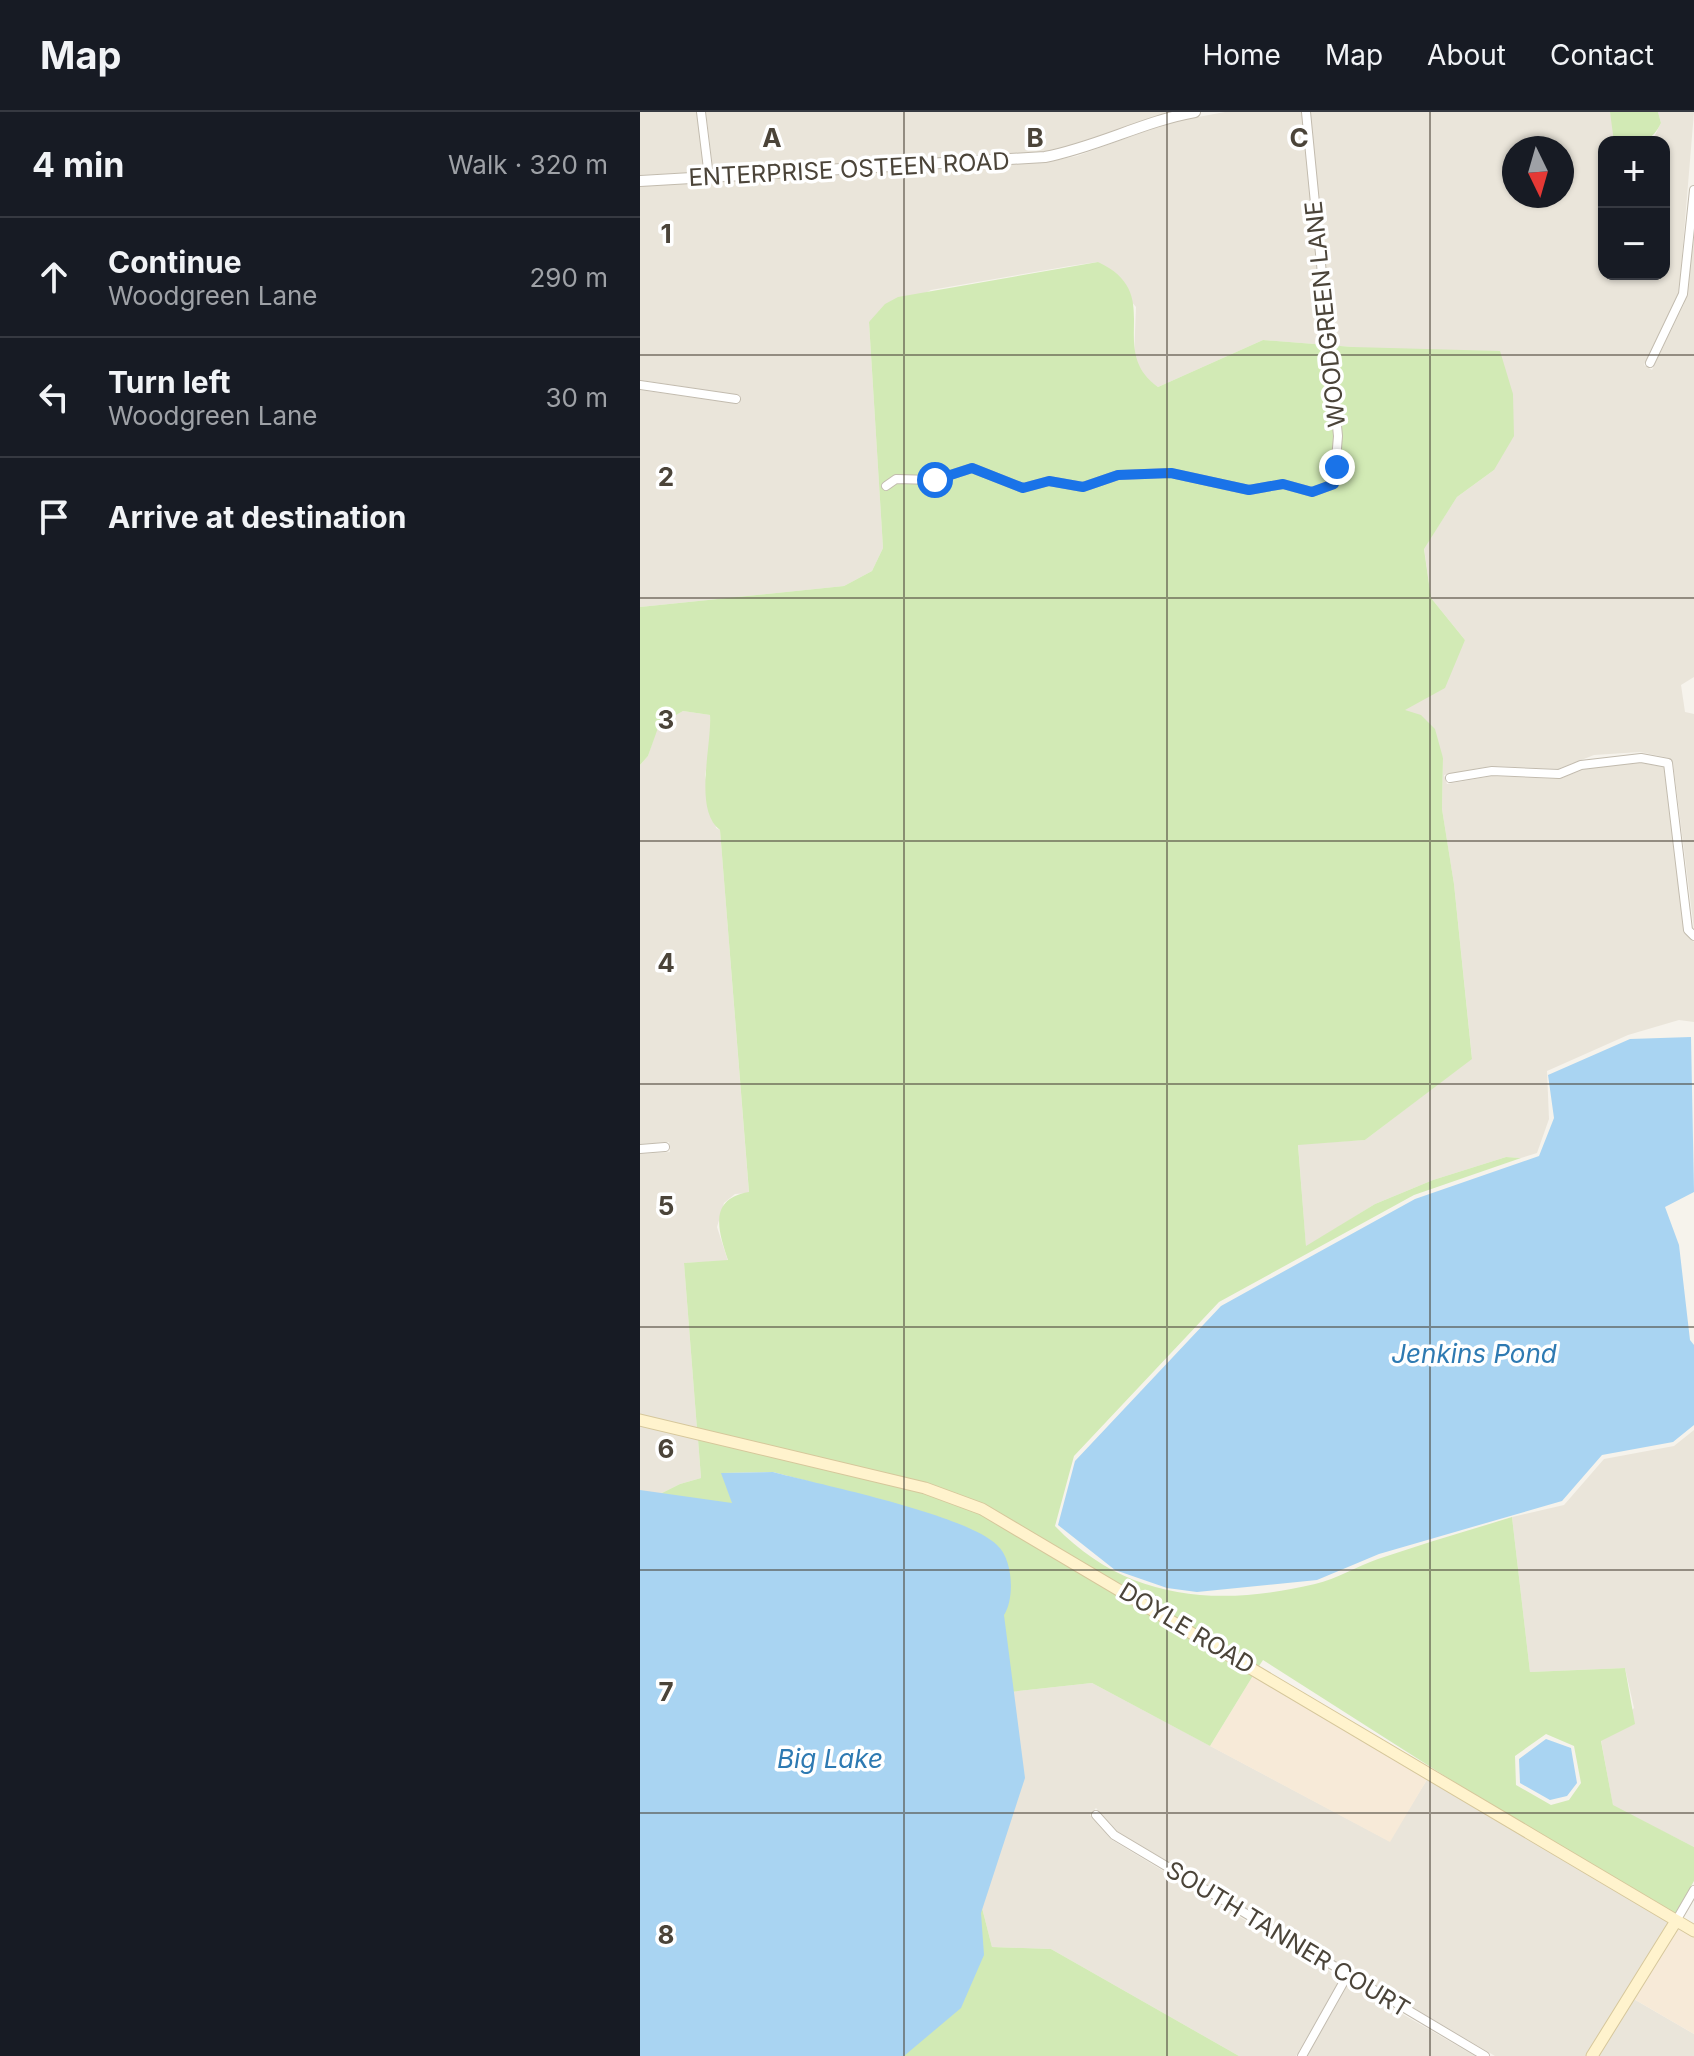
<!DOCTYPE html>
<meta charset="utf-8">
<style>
body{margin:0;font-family:Inter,sans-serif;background:#20242c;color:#f1f3f6}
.controls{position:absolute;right:24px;top:24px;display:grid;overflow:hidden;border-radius:16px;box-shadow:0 2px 6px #0004}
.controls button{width:72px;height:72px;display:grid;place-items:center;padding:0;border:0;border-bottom:2px solid #363941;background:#171b24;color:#f1f3f6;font:40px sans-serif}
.compass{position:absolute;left:862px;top:24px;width:72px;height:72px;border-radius:50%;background:#171b24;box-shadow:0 2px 6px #0004;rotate:175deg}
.stop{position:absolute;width:24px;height:24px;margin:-18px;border:6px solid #1a73e8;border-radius:50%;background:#fff}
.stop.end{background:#1a73e8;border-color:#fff;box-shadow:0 2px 8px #0008}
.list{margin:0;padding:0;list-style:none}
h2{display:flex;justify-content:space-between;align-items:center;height:104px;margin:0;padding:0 32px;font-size:34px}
h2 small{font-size:26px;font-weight:400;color:#9ea1a6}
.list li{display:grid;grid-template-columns:52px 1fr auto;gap:24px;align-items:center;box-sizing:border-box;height:120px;padding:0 32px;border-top:2px solid #363941}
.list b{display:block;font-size:30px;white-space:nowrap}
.list p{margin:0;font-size:26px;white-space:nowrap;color:#9ea1a6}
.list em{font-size:26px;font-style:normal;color:#9ea1a6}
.icon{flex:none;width:44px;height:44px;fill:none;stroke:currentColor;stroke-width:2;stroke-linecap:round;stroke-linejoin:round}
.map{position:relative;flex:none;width:1054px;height:1944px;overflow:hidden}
header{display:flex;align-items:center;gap:48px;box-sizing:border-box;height:112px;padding:0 40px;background:#171b24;border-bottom:2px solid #363941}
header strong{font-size:38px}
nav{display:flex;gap:44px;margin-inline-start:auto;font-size:28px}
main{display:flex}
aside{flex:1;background:#171b24}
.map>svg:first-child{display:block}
.residential{fill:#eae5da;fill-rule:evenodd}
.commercial{fill:#f7ead8}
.green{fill:#d2eab5;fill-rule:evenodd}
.water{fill:#a9d4f2}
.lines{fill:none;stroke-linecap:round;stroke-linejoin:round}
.minor-casing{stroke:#c2bbae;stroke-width:10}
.tertiary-casing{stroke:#c2bbae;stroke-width:12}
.secondary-casing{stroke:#d6c79b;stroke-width:13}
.minor{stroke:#fff;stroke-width:8}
.tertiary{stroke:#fff;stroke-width:10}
.secondary{stroke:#fff3cd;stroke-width:11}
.route{stroke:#1a73e8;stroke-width:10}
.grid{fill:none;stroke:#4b4439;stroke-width:2;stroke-opacity:0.55}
.labels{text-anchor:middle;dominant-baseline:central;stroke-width:7;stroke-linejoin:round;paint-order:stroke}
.street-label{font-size:24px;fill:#4b4439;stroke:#fff}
.water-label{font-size:26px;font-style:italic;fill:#2e7ab2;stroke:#fff}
.grid-label{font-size:26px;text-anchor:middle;font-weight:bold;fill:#4b4439;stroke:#fff;stroke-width:7;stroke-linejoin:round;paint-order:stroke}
</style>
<header>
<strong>Map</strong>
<nav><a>Home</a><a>Map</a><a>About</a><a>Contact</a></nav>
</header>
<main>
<aside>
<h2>4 min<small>Walk · 320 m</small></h2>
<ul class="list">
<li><svg class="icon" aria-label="ahead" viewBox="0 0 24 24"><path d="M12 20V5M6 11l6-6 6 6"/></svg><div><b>Continue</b><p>Woodgreen Lane</p></div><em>290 m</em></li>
<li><svg class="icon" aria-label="left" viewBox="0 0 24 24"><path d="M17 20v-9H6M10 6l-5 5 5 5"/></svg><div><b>Turn left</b><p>Woodgreen Lane</p></div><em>30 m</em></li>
<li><svg class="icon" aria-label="arrive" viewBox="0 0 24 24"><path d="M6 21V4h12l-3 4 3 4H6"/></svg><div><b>Arrive at destination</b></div></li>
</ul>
</aside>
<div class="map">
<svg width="1054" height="1944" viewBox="0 0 1054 1944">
<rect width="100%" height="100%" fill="#f6f3ec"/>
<!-- residential -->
<path class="residential" d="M0 0H57L64 60 0 63Z
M66 0H528L434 34 404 40 73 59Z
M585 0H970L976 24 974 30H964V162H1024V30H1007L1014 25 1021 11 1018 0H1054L1039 181 1004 253 1012 258 1044 192 1054 126V565L1041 573 1045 600 1054 602V817L1033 651 1029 646 1000 640 954 643 918 657 851 654 804 663 807 672 852 664 919 667 956 653 1001 651 1024 655 1044 819 1054 830V910L1039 908 988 923 907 959 909 1007 897 1041 881 1046 866 1045 793 1068 735 1092 666 1135 658 1032 725 1028 832 946 814 772 802 697 803 646 764 598 825 528 791 486 784 436 817 385 854 358 713 235 623 228 518 275 502 264 494 246 496 195 458 150 430 154 291 178 229 210 243 436 232 459 204 474 0 495V278L99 292 100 283 0 268V74L406 50 437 44 531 10ZM874 36H922V84H874Z
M43 599 70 603 72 627 65 663 76 716 80 718 109 1081 95 1082 84 1091 77 1115 88 1149 44 1151 57 1317 0 1303V1042L30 1040 29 1030 0 1032V653L8 644 18 613Z
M0 1314 58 1327 61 1366 40 1372 0 1392Z
M1054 1318V1735L973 1694 961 1628 994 1596 985 1556 890 1560 872 1405 924 1393 964 1347 1034 1334Z
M452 1571 749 1729 788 1666 1029 1810 947 1944H855L476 1719 456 1696 450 1703 472 1728 701 1866 656 1944H599L411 1837 352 1835 339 1784 343 1583Z
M709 1871 835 1944H667Z
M992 1886 1054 1922V1944H958Z"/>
<!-- commercial -->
<path class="commercial" d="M614 1562 788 1666 750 1730 570 1634Z
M1038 1815 1054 1825V1922L992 1886Z"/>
<!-- green -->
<path class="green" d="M970 0H1018L1021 11C1010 34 997 30 974 30Z
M458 150C527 182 465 237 518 275L623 228 713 235 860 239 873 282 874 324 854 358 817 385 784 437 791 486 825 528 805 576 765 598 781 603 795 617 803 646 802 697 814 772 832 947 725 1028 658 1033 666 1134 735 1092 793 1068 866 1045 881 1046 774 1083 579 1190 434 1344 415 1414C487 1489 578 1495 675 1472 697 1467 717 1454 738 1447 782 1432 827 1419 872 1405L890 1560 985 1556 995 1612 961 1629 973 1693 1054 1735V1769L1035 1802 811 1668 623 1548 619 1554 343 1392 57 1317 44 1151 88 1148C78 1118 68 1087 109 1080L80 718C53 698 72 634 70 603L43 599 19 613 8 644 0 653V495L204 474 232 459 243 436 229 210 245 192 258 185ZM906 1622 934 1634 941 1671 929 1688 911 1693 876 1673 875 1644Z
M58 1327 284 1381 340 1402 614 1562 570 1634 452 1571 343 1583 339 1784 352 1835 411 1837 599 1944H199L0 1392 40 1372 61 1366ZM133 1360 254 1392 95 1398 82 1361Z"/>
<!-- water -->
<path class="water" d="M1051 925 1054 1080 1025 1095 1039 1133 1050 1228 1054 1233V1313L1033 1330 962 1343 922 1389 739 1442 677 1468 557 1480 527 1476 475 1458 418 1413 435 1349 581 1194 775 1087 899 1044 914 1006 908 963 990 927Z
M133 1360C181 1373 325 1402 357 1433 373 1447 375 1486 364 1503L385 1666 341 1801 344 1843 321 1896 264 1944H0V1378L92 1391 81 1361Z
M906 1627 931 1636 937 1671 927 1684 910 1688 880 1671 879 1647Z"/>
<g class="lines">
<!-- minor casing -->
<g class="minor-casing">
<path id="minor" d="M61 0 69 65
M1010 251 1043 182 1054 78
M0 273 96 287
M246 374 256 367 295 368 332 356 383 376 409 369 443 375 478 363 531 361 609 378 643 372 672 380 694 372 698 324 666 0
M810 666 852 659 919 662 941 653 1001 646 1028 651 1048 818 1054 824
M0 1037 25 1035
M456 1703 474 1723 845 1944
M1036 1809 1054 1778
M662 1944 707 1864"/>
</g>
<!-- tertiary casing -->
<g class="tertiary-casing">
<path id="tertiary" d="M0 69 405 45C457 35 504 9 555 0"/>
</g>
<!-- secondary casing -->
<g class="secondary-casing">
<path id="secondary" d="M0 1308 285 1376 342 1397 1054 1819
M952 1944 1036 1809"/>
</g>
<!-- minor -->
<use href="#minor" class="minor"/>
<!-- tertiary -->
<use href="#tertiary" class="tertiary"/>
<!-- secondary -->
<use href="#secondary" class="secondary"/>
</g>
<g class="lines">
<!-- route -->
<path class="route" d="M295 368 332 356 383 376 409 369 443 375 478 363 531 361 609 378 643 372 672 380 694 372 697 355"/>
</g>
<!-- grid -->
<path class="grid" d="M264 0V1944M527 0V1944M790 0V1944M0 243H1054M0 486H1054M0 729H1054M0 972H1054M0 1215H1054M0 1458H1054M0 1701H1054"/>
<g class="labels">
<!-- street labels -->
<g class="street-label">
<text transform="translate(209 57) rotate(-3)">ENTERPRISE OSTEEN ROAD</text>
<text transform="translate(685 202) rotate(-96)">WOODGREEN LANE</text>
<text transform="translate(547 1516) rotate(31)">DOYLE ROAD</text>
<text transform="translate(648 1827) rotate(31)">SOUTH TANNER COURT</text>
</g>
<!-- water labels -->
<g class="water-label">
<text x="834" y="1241">Jenkins Pond</text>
<text x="190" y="1646">Big Lake</text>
</g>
</g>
<g class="grid-label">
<text x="132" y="35">A</text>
<text x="395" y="35">B</text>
<text x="659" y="35">C</text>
<text x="26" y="131">1</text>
<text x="26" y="374">2</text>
<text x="26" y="617">3</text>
<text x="26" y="860">4</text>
<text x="26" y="1103">5</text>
<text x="26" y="1346">6</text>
<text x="26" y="1589">7</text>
<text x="26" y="1832">8</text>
</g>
</svg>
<div class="controls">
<button>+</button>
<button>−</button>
</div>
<svg class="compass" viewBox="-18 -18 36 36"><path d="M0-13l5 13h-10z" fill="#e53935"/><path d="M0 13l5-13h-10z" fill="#9ea1a6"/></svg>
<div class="stop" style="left:295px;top:368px"></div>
<div class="stop end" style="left:697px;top:355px"></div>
</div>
</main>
